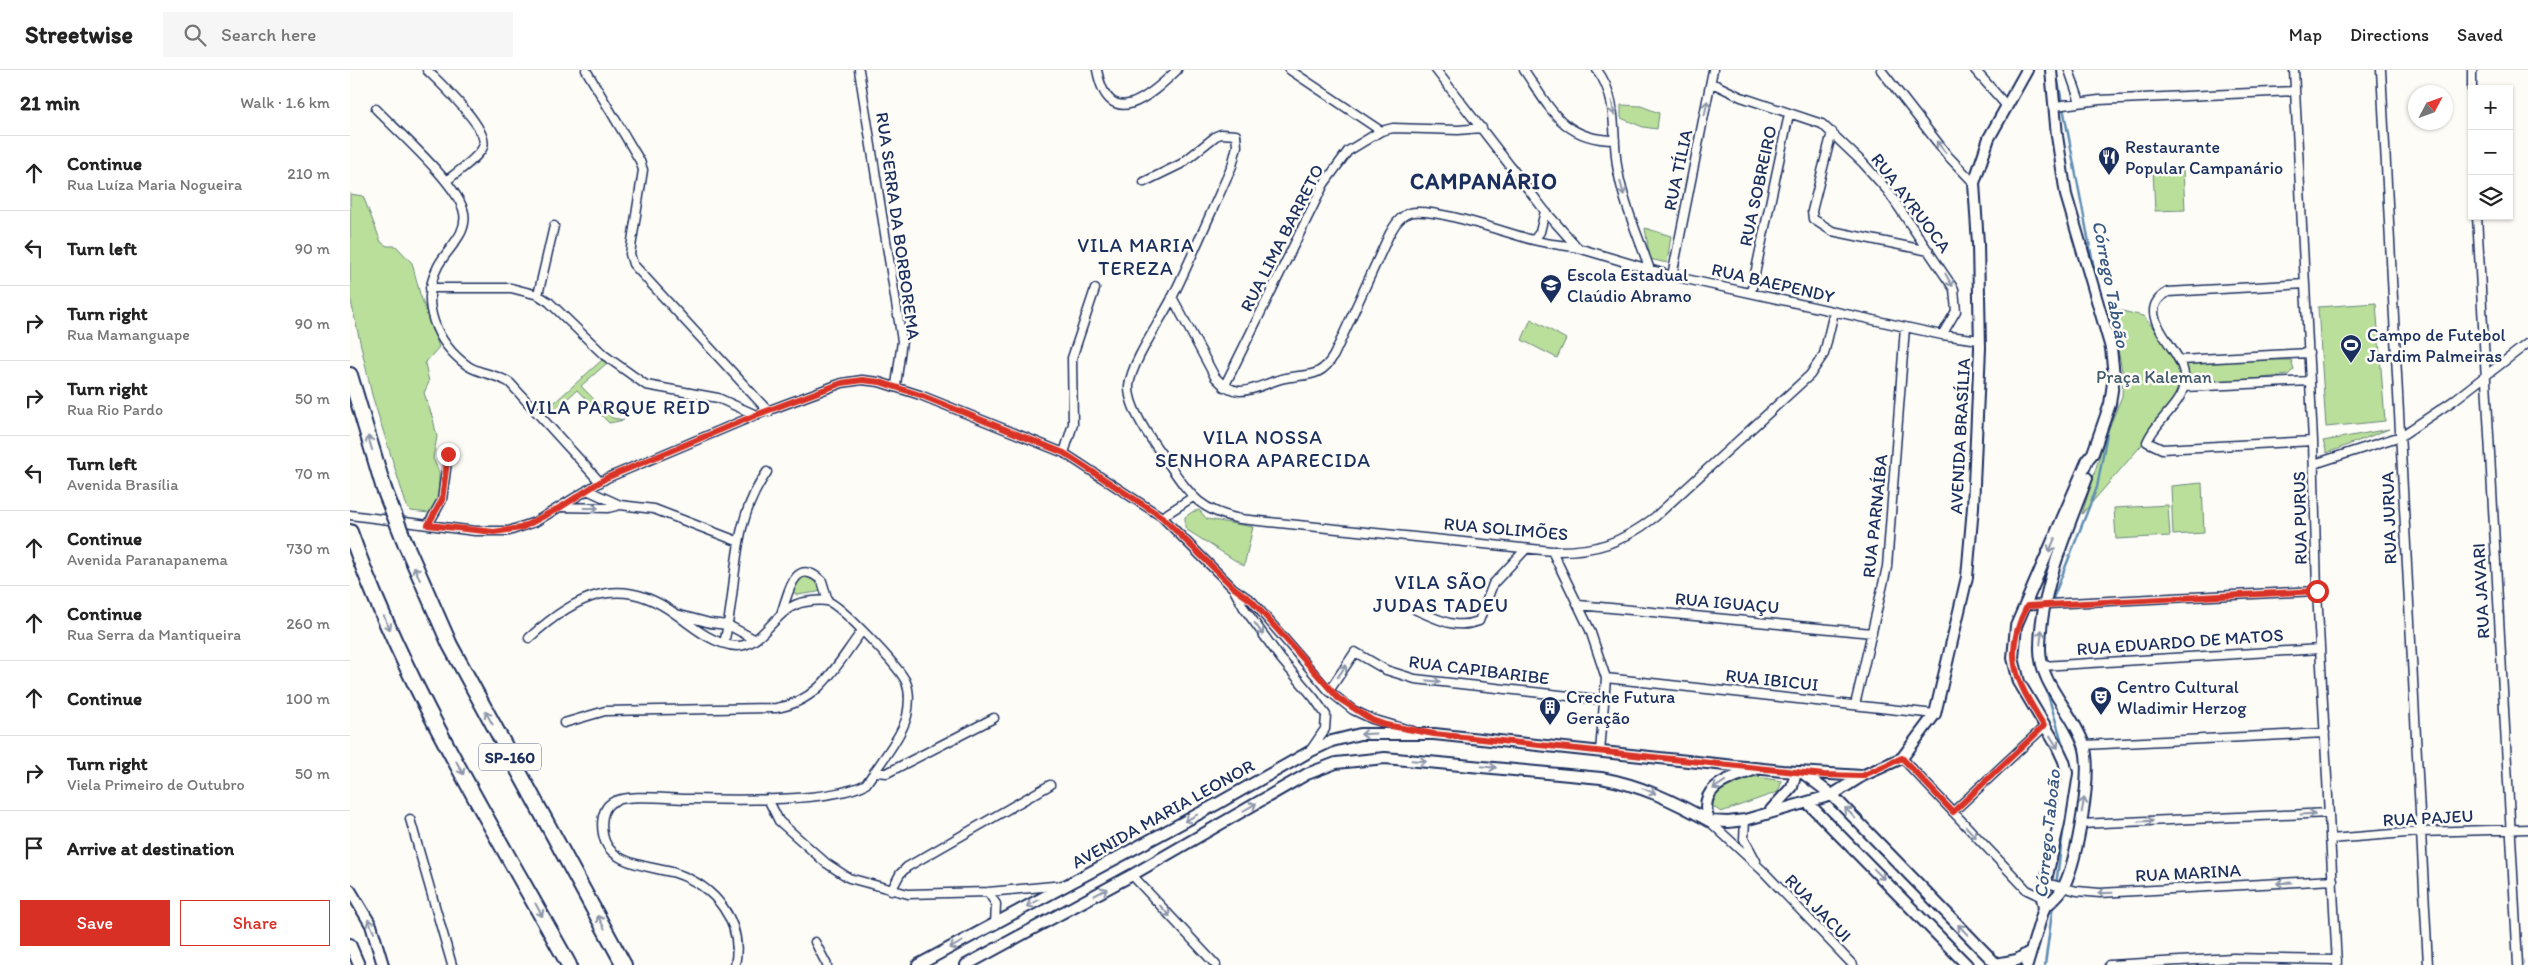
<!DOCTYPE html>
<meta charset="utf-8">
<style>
body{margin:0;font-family:Itim,sans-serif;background:#f6f6f6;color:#222}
.controls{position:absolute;right:15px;top:15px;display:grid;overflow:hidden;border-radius:0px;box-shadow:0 1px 4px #0004}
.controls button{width:45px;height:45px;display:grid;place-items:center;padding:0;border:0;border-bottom:1px solid #e0e0e0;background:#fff;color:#222;font:25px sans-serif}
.compass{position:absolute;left:2058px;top:15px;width:45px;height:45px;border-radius:50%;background:#fff;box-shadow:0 1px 4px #0004;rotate:49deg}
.stop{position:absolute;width:15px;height:15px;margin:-11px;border:4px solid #d93025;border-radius:50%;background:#fff}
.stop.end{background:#d93025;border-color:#fff;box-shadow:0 1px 5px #0008}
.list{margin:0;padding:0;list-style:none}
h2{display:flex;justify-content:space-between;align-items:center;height:65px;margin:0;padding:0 20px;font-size:21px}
h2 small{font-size:16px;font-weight:400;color:#767676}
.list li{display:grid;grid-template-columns:32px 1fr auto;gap:15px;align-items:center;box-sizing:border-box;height:75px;padding:0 20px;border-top:1px solid #e0e0e0}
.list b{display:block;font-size:19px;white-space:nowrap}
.list p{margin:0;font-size:16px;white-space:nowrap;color:#767676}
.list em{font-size:16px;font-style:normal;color:#767676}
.actions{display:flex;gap:10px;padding:15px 20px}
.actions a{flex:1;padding:11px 0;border:1px solid #d93025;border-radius:0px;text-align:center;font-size:18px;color:#d93025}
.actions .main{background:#d93025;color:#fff}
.icon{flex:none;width:28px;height:28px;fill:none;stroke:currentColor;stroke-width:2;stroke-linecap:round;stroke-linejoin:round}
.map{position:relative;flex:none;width:2178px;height:895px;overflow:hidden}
header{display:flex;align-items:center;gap:30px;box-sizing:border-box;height:70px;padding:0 25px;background:#fff;border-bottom:1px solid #e0e0e0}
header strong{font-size:24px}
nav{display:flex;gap:28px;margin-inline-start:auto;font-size:18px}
.search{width:350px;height:45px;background:#f6f6f6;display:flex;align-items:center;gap:12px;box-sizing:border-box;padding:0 18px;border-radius:0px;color:#767676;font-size:19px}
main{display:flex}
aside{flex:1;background:#fff}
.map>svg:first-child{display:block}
.green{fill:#badf9a;stroke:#6a877c}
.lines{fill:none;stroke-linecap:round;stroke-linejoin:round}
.stream{stroke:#5f8eb4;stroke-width:2.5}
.minor-casing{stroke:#1b2f5e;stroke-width:11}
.tertiary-casing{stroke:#1b2f5e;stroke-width:14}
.motorway-casing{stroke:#1b2f5e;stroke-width:18}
.minor{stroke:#fdfcf7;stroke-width:8}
.tertiary{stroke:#fdfcf7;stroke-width:10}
.motorway{stroke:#fdfcf7;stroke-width:14}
.motorway-bridge-casing{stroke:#1b2f5e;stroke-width:18;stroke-linecap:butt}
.motorway-bridge{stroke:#fdfcf7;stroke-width:14}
.oneway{stroke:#8c96aa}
.route{stroke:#d93025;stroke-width:6}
.labels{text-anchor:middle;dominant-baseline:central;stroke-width:5;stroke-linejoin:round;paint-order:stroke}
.shield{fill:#fdfcf7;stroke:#5f6c8c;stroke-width:1}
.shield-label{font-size:16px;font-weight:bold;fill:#1b2f5e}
.poi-label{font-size:18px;fill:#1b2f5e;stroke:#fdfcf7;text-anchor:start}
.street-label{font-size:18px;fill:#1b2f5e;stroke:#fdfcf7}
.park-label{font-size:18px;fill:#435b6d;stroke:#fdfcf7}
.water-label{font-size:19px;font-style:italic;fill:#385782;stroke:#fdfcf7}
.quarter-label{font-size:20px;letter-spacing:1px;fill:#1b2f5e;stroke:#fdfcf7}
.district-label{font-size:22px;font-weight:bold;letter-spacing:1px;fill:#1b2f5e;stroke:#fdfcf7}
</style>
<header>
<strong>Streetwise</strong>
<div class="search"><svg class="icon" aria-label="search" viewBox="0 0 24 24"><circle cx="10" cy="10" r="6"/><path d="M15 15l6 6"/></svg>Search here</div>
<nav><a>Map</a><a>Directions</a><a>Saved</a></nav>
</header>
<main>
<aside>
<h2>21 min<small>Walk · 1.6 km</small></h2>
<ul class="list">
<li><svg class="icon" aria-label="ahead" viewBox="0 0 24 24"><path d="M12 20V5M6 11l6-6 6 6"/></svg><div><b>Continue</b><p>Rua Luíza Maria Nogueira</p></div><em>210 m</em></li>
<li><svg class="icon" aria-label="left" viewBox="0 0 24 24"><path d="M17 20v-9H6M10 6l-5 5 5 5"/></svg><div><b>Turn left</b></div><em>90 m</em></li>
<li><svg class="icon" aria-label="right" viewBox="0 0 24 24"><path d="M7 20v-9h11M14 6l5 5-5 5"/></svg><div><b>Turn right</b><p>Rua Mamanguape</p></div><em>90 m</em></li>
<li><svg class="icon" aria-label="right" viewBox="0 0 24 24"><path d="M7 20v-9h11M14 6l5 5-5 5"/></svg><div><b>Turn right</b><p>Rua Rio Pardo</p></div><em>50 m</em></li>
<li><svg class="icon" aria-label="left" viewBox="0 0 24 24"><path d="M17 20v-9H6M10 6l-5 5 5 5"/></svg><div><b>Turn left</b><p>Avenida Brasília</p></div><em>70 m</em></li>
<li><svg class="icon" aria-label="ahead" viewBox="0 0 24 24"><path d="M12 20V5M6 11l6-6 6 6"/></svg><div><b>Continue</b><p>Avenida Paranapanema</p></div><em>730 m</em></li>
<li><svg class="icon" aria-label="ahead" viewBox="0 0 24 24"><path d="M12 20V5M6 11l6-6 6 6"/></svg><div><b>Continue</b><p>Rua Serra da Mantiqueira</p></div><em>260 m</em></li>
<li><svg class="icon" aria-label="ahead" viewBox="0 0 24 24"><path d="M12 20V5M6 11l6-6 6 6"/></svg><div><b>Continue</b></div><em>100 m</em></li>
<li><svg class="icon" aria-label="right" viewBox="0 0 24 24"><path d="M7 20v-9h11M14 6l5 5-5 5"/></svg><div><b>Turn right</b><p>Viela Primeiro de Outubro</p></div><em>50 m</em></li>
<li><svg class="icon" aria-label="arrive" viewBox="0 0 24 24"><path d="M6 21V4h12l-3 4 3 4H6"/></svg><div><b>Arrive at destination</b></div></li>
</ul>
<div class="actions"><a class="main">Save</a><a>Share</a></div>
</aside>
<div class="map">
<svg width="2178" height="895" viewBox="0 0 2178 895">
<rect width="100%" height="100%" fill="#fdfcf7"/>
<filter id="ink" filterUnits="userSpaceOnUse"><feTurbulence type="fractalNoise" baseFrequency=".02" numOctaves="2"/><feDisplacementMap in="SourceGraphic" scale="10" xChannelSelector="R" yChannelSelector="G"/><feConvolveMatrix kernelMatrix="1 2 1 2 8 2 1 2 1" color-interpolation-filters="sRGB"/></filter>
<g filter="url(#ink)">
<!-- green -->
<path class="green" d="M1271 35 1291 36 1309 43 1307 59 1293 57 1271 48Z
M1833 99 1835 140 1805 141 1803 100Z
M0 124 13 126 31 172 37 176H46L62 193 70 224 89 277 75 293 79 312 74 323 83 349 87 367 83 388 89 402V415L88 432 79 443 61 441 57 437 22 325 0 227Z
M1295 158 1321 166 1317 193 1300 189Z
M2026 233 2035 351 1976 357 1968 237Z
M1760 238 1793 246 1831 290H1941L1944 299 1938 305 1835 317 1821 341 1732 444 1755 368 1772 326 1773 306Z
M1181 249 1216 269 1207 288 1172 270Z
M252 290 257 293 231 316 262 348 274 350 259 353 227 320 200 344 196 340Z
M2039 359 1977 383 1973 371Z
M1852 413 1854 463 1823 465 1821 416Z
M1818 435 1820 466 1766 469 1764 438Z
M849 440 857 449 903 457 894 496 837 460 835 457V447L842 442Z
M458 505 468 509 472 516 468 522 447 525 442 521 449 507Z
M1401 706 1432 711 1428 722 1371 742 1361 735C1366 714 1383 711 1401 706Z"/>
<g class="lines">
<!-- stream -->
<path class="stream" d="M1706 1 1747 214
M1698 541 1747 417 1760 347
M1686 584 1684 577 1686 572
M1695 615 1715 682
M1706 815 1716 739
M1695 895 1703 835"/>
<!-- minor casing -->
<g class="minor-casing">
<path id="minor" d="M77 0C90 13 140 59 133 77 129 87 105 104 96 111
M236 0 290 91 293 100 280 184 283 194 419 342
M509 0 552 271 546 315
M747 0C759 63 800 26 827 0
M940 0 1031 61
M1086 0 1195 141 1228 178 1322 206 1592 265 1630 270
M1174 0C1200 38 1213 70 1265 70
M1247 0C1270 30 1261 67 1268 101 1274 135 1289 168 1300 200
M1531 0 1598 86 1624 113
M1625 0 1656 35
M1719 0 1730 32
M1944 0 1963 371 1967 521 1987 895
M2031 0 2078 895
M2122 0V19
M1362 13 1391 27 1472 54 1513 93 1537 120 1604 219 1606 241 1592 265
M1706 36 1749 30 1945 21
M26 39C47 61 109 115 114 143 118 164 97 179 88 196 69 233 86 273 118 296 130 304 147 304 160 313L250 412
M1482 62 1462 141 1463 149 1482 161 1579 181
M794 112 831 94 866 66 871 64 886 65 887 76 882 96C862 140 843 185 822 228 811 250 781 293 779 316 778 340 805 375 818 393 841 426 849 440 890 449L1202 481C1246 482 1271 473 1305 447L1460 305 1474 284 1484 242
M2127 146 2168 895
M1184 170 1190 162 1195 141
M1322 206 1363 0
M1955 214 1818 222C1780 243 1831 277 1834 304 1838 333 1807 347 1797 372L1812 379 1963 371
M80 218H161L188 225 199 232 254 285 296 315 368 328 406 345
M1401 223 1439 44
M188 225 204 156
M822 227 865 307C888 333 905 316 931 309 955 303 970 310 984 285L1039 165C1044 156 1049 147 1059 143 1082 136 1156 163 1183 170 1198 174 1213 175 1228 178
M1831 290 1959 283
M874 317 974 114 998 81 1031 61 1043 58 1108 60 1132 58
M1835 317 1960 311
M714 383 723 354 722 288 745 219
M1964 394 2051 366 2103 331 2178 273
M237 420 270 435
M211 437 258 438 270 435 304 439 387 471
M0 445 125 461H159L185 452 257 408 406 345 492 313 512 310 529 312 570 325 714 383 792 434 812 447 883 518 902 531 979 621 1003 640 1022 649 1063 661
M812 447 843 427
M78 455 92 430 98 384
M1202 481 1240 560 1256 608 1250 682
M884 520 894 538 931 589 964 628 976 645 975 659 960 681
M1229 535 1522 563
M1677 535 1967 521
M1066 540C1088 549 1105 560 1129 551L1143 514 1176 479
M432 541C439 521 445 486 472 511L478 531
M330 545 360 553 378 555 404 569
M179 568C225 526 270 502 327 545 344 558 365 575 387 576 414 576 426 536 455 532 461 531 471 530 477 531 491 535 550 598 556 612 560 622 559 636 557 646 552 666 528 696 516 714 480 733 380 730 336 729 319 729 276 723 261 733 252 739 251 754 253 764 258 796 302 796 325 803 365 816 394 852 385 895
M374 573C389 513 379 456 417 402
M1692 596 1970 579
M1256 608 1585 644
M979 621 1005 582 1036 600 1065 609 1255 630
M1505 635 1537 497 1555 257
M214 653 255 641 426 638C471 631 486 595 512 561
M1734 675 1975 663
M1552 688 1677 820 1696 829
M524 702 537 703 644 648
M418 729 429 751 476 793 499 808 558 824 638 822 714 815
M1603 742 1694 657
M60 749 102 895
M1395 750 1394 769 1406 791
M1359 751 1413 801 1503 895
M1730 754 1979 743
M1980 769 2069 762 2178 759
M782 805 866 895
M1696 813 1727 821 1750 823 1983 810
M541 821 550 804 557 797 700 715
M638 822 646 834 645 855
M465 872 477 895
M1759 895 1883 888 1987 890"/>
</g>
<!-- tertiary casing -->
<g class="tertiary-casing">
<path id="tertiary" d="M1454 704 1482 725 1647 895
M1458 733 1617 895
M1421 740 1442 717 1446 702
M1359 751C1346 716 1379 709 1404 700
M0 820 21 855 33 895
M1694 838C1701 832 1710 825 1714 816 1727 789 1743 703 1734 675 1723 641 1690 616 1690 579 1690 520 1717 461 1737 408
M0 874 9 895
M1646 894 1667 890 1681 881
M568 895 867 734 959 682 982 671 1010 664H1084L1432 701 1512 706
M616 895 782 805 957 704 986 693 1035 688 1251 708C1290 715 1324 731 1359 751L1378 752 1395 750 1482 725 1512 706 1552 688 1585 644 1617 507 1623 437 1630 278 1628 174 1624 113 1639 68 1677 0
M1677 895 1694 838 1692 828 1709 753 1717 703 1714 691 1707 676 1669 612 1663 588 1666 556 1738 389 1743 383 1760 334 1764 306 1761 278 1716 125 1707 66 1701 0"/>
</g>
<!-- motorway casing -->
<g class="motorway-casing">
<path id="motorway" d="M0 305 34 419
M0 462C54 614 141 754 219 895
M56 475 100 575 274 895"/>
</g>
<!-- minor -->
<use href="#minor" class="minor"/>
<!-- tertiary -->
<use href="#tertiary" class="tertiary"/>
<!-- motorway -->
<use href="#motorway" class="motorway"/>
<!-- motorway-bridge casing -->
<g class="motorway-bridge-casing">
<path id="motorway-bridge" d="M34 419 56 475"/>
</g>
<!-- motorway-bridge -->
<use href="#motorway-bridge" class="motorway-bridge"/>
</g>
<!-- one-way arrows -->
<defs><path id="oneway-shaft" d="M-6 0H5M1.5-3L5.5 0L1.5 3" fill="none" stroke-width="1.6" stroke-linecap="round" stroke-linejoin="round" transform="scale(1.25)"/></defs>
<g class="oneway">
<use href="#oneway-shaft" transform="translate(1263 38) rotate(79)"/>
<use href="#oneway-shaft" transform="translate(1356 38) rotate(-78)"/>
<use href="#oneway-shaft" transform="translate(1591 77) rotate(-128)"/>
<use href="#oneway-shaft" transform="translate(1272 118) rotate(75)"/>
<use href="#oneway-shaft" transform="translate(1599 210) rotate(60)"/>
<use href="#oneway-shaft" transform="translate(20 373) rotate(-107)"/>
<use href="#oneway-shaft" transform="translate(241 438)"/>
<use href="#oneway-shaft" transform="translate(1702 475) rotate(113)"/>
<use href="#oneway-shaft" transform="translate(67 503) rotate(-113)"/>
<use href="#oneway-shaft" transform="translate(37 553) rotate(65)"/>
<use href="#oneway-shaft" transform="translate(909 559) rotate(54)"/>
<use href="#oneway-shaft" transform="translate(1691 567) rotate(-84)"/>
<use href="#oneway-shaft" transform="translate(992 601) rotate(-55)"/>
<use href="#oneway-shaft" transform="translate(1083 611) rotate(6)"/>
<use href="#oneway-shaft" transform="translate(139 648) rotate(-119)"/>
<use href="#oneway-shaft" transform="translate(1018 664) rotate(177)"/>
<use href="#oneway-shaft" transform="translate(1704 672) rotate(58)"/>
<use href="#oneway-shaft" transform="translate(1069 691) rotate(5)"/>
<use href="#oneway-shaft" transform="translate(1139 697) rotate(6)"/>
<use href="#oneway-shaft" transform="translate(110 698) rotate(61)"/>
<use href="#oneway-shaft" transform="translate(1369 715) rotate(146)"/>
<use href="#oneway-shaft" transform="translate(1299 721) rotate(22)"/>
<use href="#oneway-shaft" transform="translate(1733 735) rotate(-80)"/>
<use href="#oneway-shaft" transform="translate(900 737) rotate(-30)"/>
<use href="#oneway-shaft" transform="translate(1500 743) rotate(-134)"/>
<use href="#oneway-shaft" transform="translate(1958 744) rotate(-3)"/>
<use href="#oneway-shaft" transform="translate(841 748) rotate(152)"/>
<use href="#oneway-shaft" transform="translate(1796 751) rotate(-3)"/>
<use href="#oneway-shaft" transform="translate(1621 762) rotate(47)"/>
<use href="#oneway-shaft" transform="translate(1529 804) rotate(46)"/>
<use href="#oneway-shaft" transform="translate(1934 813) rotate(177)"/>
<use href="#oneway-shaft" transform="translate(751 822) rotate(-28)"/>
<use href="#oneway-shaft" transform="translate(1755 823) rotate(178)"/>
<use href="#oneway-shaft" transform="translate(683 833) rotate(151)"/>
<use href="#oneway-shaft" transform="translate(189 840) rotate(61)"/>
<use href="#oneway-shaft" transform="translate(815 841) rotate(47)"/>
<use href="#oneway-shaft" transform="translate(251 852) rotate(-119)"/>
<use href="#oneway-shaft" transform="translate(21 856) rotate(-114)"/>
<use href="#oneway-shaft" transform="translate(1613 860) rotate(-134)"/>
<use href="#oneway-shaft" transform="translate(606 875) rotate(152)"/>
</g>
</g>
<g class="lines" filter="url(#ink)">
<!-- route -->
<path class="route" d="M98 384 92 430 78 455 144 462 171 458 211 437 256 408 406 345 492 313 512 310 530 312 570 325 714 383 812 447 884 518 902 531 988 628 1022 650 1036 655 1084 664 1474 705 1512 706 1552 688 1603 742 1694 656C1667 611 1651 587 1677 536L1967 521"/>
</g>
<!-- icons -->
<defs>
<g id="restaurant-pin" transform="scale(1.125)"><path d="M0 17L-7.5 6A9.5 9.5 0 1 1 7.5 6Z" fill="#1b2f5e" stroke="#fdfcf7"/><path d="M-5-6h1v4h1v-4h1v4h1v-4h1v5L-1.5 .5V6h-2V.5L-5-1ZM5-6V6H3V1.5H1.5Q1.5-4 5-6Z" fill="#fff"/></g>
<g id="school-pin" transform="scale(1.125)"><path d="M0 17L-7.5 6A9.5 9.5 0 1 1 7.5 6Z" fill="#1b2f5e" stroke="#fdfcf7"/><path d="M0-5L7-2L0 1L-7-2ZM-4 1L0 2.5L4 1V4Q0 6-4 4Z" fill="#fff"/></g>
<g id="stadium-pin" transform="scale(1.125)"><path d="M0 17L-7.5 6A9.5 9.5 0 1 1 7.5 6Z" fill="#1b2f5e" stroke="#fdfcf7"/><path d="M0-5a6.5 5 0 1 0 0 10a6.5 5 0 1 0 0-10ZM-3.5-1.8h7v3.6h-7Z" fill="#fff"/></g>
<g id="theatre-pin" transform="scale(1.125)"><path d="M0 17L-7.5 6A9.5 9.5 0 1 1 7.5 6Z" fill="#1b2f5e" stroke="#fdfcf7"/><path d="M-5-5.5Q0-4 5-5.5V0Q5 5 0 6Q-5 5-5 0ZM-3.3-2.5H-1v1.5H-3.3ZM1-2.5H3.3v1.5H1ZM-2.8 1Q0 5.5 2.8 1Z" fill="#fff"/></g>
<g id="building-pin" transform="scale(1.125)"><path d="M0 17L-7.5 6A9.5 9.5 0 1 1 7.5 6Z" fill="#1b2f5e" stroke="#fdfcf7"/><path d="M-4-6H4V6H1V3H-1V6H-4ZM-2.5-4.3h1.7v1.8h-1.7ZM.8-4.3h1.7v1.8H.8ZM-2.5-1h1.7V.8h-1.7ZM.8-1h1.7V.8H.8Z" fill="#fff"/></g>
</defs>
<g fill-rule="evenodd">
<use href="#restaurant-pin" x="1759" y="87"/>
<use href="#school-pin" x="1201" y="215"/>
<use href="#stadium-pin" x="2001" y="275"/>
<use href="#theatre-pin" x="1751" y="627"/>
<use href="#building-pin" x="1200" y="637"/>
</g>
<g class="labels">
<!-- shield labels -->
<rect class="shield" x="129" y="673.5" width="62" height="27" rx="4"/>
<g class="shield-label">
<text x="160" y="687">SP-160</text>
</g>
<!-- poi labels -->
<g class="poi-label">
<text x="1775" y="77">Restaurante<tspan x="1775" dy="21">Popular Campanário</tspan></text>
<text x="1217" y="205">Escola Estadual<tspan x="1217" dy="21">Claúdio Abramo</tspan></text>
<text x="2017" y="265">Campo de Futebol<tspan x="2017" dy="21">Jardim Palmeiras</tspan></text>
<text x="1767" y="617">Centro Cultural<tspan x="1767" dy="21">Wladimir Herzog</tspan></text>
<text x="1216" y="627">Creche Futura<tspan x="1216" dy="21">Geração</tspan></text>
</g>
<!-- street labels -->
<g class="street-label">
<text transform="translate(1328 100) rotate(-78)">RUA TÍLIA</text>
<text transform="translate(1408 116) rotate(-78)">RUA SOBREIRO</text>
<text transform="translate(1561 133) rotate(53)">RUA AYRUOCA</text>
<text transform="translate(548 156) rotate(82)">RUA SERRA DA BORBOREMA</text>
<text transform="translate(932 168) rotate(-63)">RUA LIMA BARRETO</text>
<text transform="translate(1423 213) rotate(13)">RUA BAEPENDY</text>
<text transform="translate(1610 366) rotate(-87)">AVENIDA BRASÍLIA</text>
<text transform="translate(1525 446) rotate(-84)">RUA PARNAÍBA</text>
<text transform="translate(1950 448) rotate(-91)">RUA PURUS</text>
<text transform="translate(2039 448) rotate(-92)">RUA JURUA</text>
<text transform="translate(1156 459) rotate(5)">RUA SOLIMÕES</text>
<text transform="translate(2131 521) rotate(-93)">RUA JAVARI</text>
<text transform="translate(1377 533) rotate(5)">RUA IGUAÇU</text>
<text transform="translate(1830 572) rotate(-4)">RUA EDUARDO DE MATOS</text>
<text transform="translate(1129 600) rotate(7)">RUA CAPIBARIBE</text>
<text transform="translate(1422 610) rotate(6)">RUA IBICUI</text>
<text transform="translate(813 744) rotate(-29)">AVENIDA MARIA LEONOR</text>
<text transform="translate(2078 748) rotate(-3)">RUA PAJEU</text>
<text transform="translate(1838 803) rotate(-3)">RUA MARINA</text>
<text transform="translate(1468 838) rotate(46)">RUA JACUI</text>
</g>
<!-- park labels -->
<g class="park-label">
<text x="1804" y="307">Praça Kaleman</text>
</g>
<!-- water labels -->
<g class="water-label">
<text transform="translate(1761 214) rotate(79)">Córrego Taboão</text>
<text transform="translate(1697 764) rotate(-84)">Córrego Taboão</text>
</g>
<!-- quarter labels -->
<g class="quarter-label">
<text x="786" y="175">VILA MARIA<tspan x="786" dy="23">TEREZA</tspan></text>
<text x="268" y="337">VILA PARQUE REID</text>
<text x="913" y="367">VILA NOSSA<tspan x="913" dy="23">SENHORA APARECIDA</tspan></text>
<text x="1091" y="512">VILA SÃO<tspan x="1091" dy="23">JUDAS TADEU</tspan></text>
</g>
<!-- district labels -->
<g class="district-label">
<text x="1134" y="111">CAMPANÁRIO</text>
</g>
</g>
</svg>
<div class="controls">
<button>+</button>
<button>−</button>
<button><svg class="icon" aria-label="layers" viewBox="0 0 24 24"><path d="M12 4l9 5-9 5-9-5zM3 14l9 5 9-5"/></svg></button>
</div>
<svg class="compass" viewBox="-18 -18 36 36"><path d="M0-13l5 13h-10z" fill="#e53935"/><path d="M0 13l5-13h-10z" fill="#767676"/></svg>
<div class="stop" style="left:1967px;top:521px"></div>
<div class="stop end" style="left:98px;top:384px"></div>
</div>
</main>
